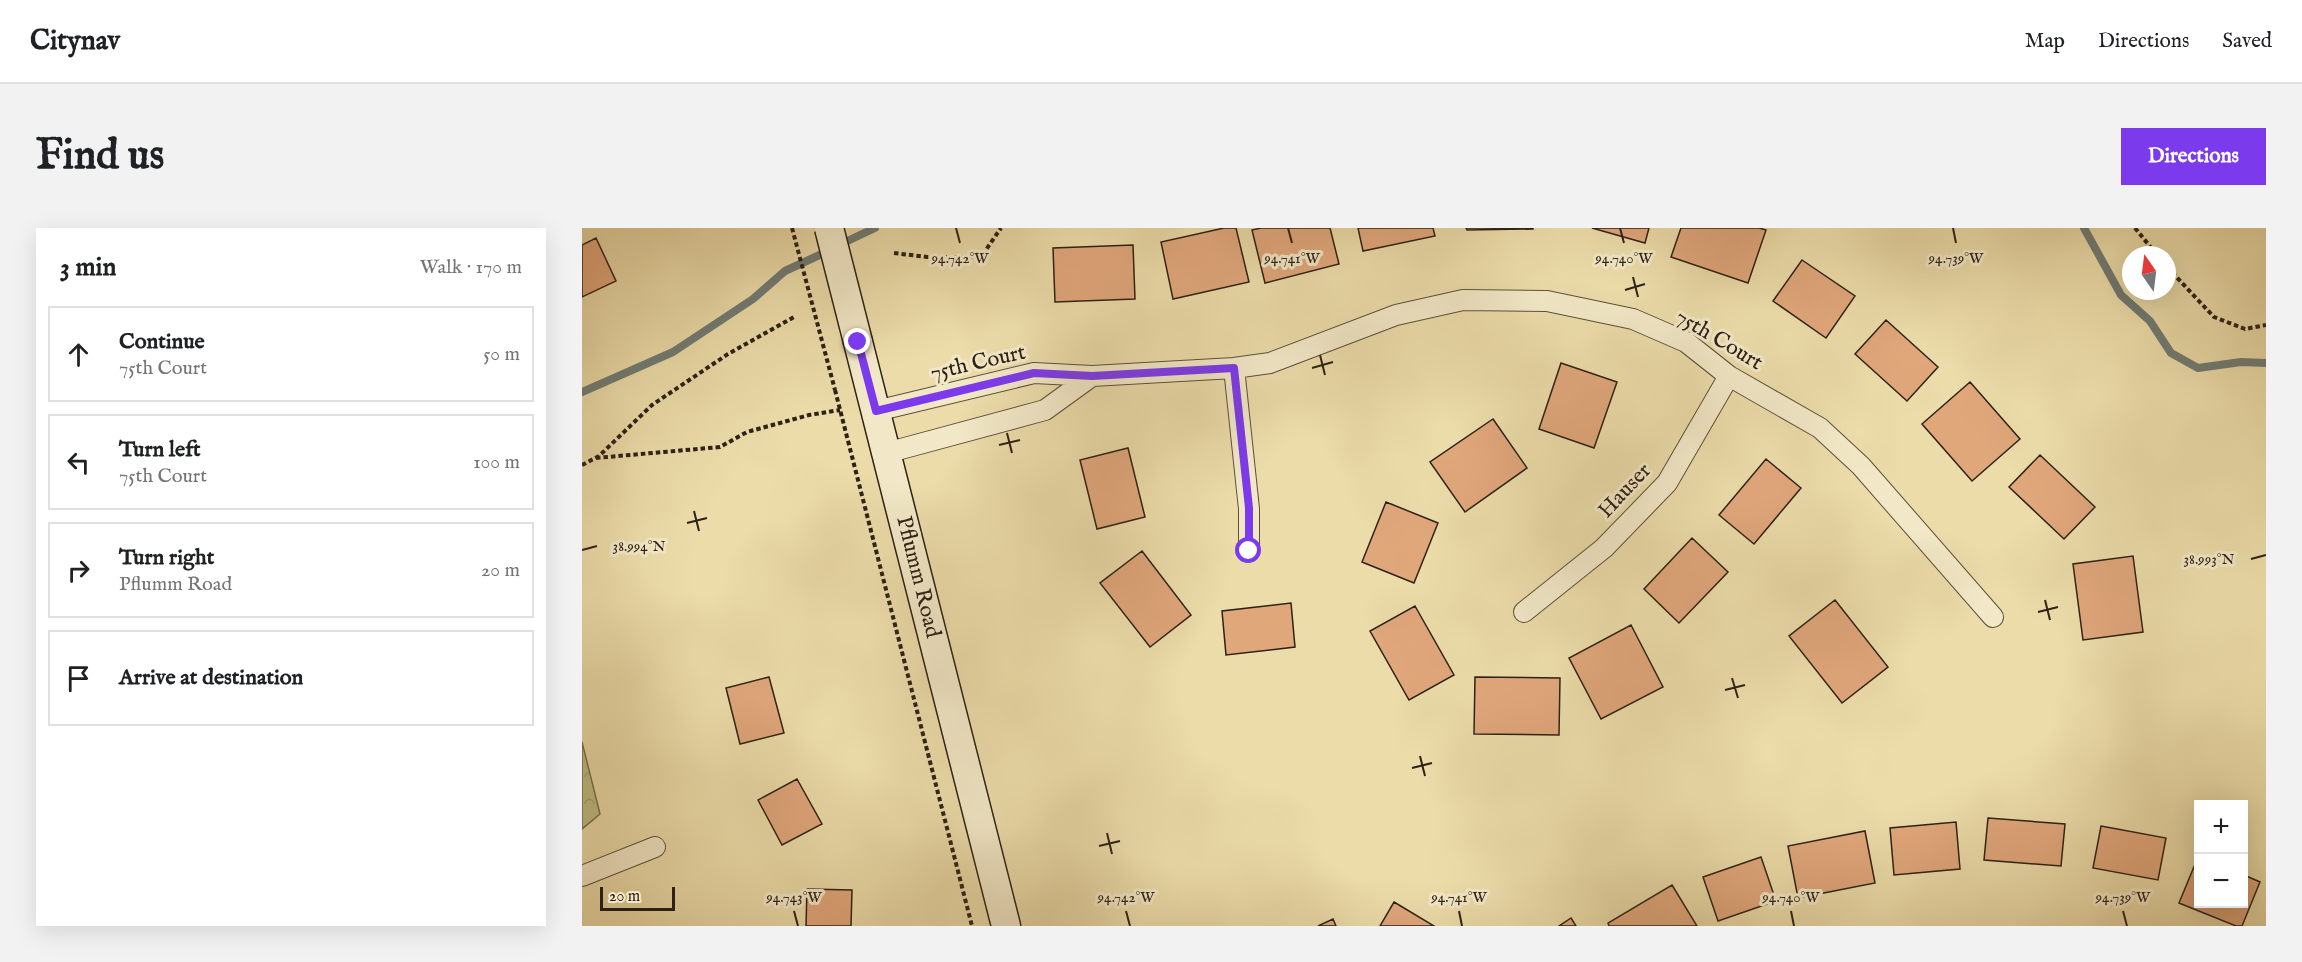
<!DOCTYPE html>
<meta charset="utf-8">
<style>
body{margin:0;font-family:"IM FELL English",serif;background:#f2f2f2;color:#202124}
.controls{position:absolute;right:18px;bottom:18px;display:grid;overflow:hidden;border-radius:0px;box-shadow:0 6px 24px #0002}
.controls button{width:54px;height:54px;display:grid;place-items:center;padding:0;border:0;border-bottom:2px solid #e0e0e0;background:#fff;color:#202124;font:30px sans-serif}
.compass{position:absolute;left:1540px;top:18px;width:54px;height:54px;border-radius:50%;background:#fff;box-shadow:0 6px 24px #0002;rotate:346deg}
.scale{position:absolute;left:18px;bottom:15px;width:75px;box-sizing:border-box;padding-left:6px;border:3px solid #2d2116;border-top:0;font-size:16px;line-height:21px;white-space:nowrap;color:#2d2116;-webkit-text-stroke:4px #f2e8c7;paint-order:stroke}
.stop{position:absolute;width:18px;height:18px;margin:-14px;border:4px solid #7c3aed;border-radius:50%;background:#fff}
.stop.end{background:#7c3aed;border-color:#fff;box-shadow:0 2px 6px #0008}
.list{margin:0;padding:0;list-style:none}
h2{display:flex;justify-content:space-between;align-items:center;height:78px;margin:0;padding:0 24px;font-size:26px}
h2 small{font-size:20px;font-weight:400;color:#757577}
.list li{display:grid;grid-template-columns:39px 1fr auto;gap:18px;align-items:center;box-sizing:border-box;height:96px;margin:0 12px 12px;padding:0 12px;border:2px solid #e0e0e0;border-radius:0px}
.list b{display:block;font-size:22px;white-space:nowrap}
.list p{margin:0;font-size:20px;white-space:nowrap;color:#757577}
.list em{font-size:20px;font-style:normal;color:#757577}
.icon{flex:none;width:33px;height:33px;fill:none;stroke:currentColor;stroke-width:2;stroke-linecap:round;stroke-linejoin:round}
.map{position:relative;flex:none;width:1684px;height:698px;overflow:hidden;border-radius:0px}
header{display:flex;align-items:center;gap:36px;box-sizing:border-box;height:84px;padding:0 30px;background:#fff;border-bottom:2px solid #e0e0e0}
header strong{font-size:28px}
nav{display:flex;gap:33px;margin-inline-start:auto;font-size:21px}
.intro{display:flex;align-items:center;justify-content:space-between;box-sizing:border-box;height:144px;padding:0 36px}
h1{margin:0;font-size:42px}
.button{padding:15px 27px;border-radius:0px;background:#7c3aed;color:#fff;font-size:21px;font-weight:700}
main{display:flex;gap:36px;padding:0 36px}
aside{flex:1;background:#fff;border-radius:0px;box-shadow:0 6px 24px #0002}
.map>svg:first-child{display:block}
.forest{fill:url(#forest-crowns);stroke:#76704c;stroke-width:1.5}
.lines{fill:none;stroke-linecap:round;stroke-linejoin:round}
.stream{stroke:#717c75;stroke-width:8}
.building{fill:#e0a77b;stroke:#2d2116;stroke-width:1.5}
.street-casing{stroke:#5c503b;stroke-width:22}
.secondary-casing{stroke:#2d2116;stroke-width:31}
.path{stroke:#2d2116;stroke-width:4;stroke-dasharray:4.5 3;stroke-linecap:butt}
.street{stroke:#f2e8c7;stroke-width:20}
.secondary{stroke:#f2e8c7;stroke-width:28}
.secondary-bridge-casing{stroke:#2d2116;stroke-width:31;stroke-linecap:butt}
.path-bridge{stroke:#2d2116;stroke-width:4;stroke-dasharray:4.5 3;stroke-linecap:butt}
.secondary-bridge{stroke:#f2e8c7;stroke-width:28}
.route{stroke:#7c3aed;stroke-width:8}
.ticks{fill:none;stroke:#2d2116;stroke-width:2}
.labels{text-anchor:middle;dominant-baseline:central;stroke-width:6;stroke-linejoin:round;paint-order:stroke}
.street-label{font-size:22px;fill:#2d2116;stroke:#f2e8c7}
.ticks-label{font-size:15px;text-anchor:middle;fill:#2d2116;stroke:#f2e8c7;stroke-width:6;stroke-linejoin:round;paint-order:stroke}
</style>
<header>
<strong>Citynav</strong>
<nav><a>Map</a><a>Directions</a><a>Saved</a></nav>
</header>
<div class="intro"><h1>Find us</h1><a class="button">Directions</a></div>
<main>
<aside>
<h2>3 min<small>Walk · 170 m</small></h2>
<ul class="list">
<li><svg class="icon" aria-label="ahead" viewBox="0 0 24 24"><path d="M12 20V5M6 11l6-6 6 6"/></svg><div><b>Continue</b><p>75th Court</p></div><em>50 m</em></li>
<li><svg class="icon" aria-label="left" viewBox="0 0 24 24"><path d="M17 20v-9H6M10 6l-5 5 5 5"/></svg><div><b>Turn left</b><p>75th Court</p></div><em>100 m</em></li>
<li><svg class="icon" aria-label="right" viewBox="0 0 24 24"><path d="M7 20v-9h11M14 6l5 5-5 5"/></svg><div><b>Turn right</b><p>Pflumm Road</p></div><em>20 m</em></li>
<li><svg class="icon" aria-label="arrive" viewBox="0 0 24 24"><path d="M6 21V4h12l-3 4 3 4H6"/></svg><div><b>Arrive at destination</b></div></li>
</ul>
</aside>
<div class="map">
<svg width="1684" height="698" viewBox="0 0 1684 698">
<defs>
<pattern id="forest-crowns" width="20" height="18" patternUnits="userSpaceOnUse" patternTransform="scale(1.5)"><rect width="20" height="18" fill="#bebe83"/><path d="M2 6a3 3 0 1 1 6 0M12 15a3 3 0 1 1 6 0" fill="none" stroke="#a4a370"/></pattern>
</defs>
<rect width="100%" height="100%" fill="#ebdca9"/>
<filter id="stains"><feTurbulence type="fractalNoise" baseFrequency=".00333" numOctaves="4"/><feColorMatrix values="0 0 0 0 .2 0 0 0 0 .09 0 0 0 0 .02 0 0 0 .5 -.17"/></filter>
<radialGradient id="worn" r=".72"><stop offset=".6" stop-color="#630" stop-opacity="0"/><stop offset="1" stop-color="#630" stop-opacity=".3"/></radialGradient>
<!-- forest -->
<path class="forest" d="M0 514 18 586 0 601Z"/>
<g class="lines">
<!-- stream -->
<path class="stream" d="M1502 0 1539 67 1568 93 1589 125 1616 140 1659 134 1684 135
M257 17 293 0
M0 164 91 124 171 71 203 43 246 23"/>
</g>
<!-- building -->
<path class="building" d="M642 0H654L667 54 591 71 579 14Z
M679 0H748L757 36 683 55 670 2Z
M776 0H851L853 8 781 23Z
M884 0H951V1L885 2Z
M1010 0H1067L1063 15Z
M1099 0H1177L1184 2 1166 55 1089 29Z
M14 10 34 53 0 69V17Z
M551 17 553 71 473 74 471 20Z
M1220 32 1273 68 1244 110 1191 73Z
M1304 92 1356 139 1325 173 1273 126Z
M979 135 1035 154 1012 220 957 201Z
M1388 154 1438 211 1390 253 1340 196Z
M911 191 945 240 883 284 848 234Z
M546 220 563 289 515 301 498 232Z
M1458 227 1513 279 1482 311 1427 259Z
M1184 231 1219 260 1172 316 1137 287Z
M804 274 856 295 832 355 780 334Z
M1110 310 1146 344 1097 395 1062 361Z
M560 323 609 387 568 419 518 355Z
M1551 328 1561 404 1501 412 1491 336Z
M1253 372 1306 439 1260 475 1207 408Z
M709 375 713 419 644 427 640 383Z
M833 378 872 447 827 472 788 403Z
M1049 397 1081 459 1019 491 987 430Z
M187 449 202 505 158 516 144 460Z
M893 449 978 450 977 507 892 506Z
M215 551 240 596 200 617 176 572Z
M1406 590 1483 596 1479 638 1402 632Z
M1374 594 1378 641 1312 647 1308 600Z
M1519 598 1584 610 1576 652 1511 640Z
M1283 603 1293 655 1216 670 1206 618Z
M1179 629 1194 673 1136 693 1121 649Z
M1616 629V676H1662V647L1678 654 1660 698H1654L1597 675Z
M1090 657 1115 698H1027L1026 695Z
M225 661 270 662 269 698H224Z
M812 674 852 698H798Z
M989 690 994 698H977Z
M751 691 754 698H736Z"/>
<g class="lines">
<!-- street casing -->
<g class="street-casing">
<path id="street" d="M652 140 667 281V323
M294 183 452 145 510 148 652 140 688 135 814 87 881 72 965 73 1051 91 1104 114 1147 148 1238 200 1279 238 1411 389
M304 225 463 182 510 148
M942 384 1022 320 1085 255 1147 148
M0 648 73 619"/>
</g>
<!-- secondary casing -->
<g class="secondary-casing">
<path id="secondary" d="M276 114 424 698"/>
</g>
<!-- path -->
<path class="path" d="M1553 0 1575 27
M312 25 345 29H399L419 0
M1585 39 1632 89 1663 101 1684 97
M253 162 390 698
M14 230 138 219 165 204 227 187 258 182
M0 237 17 228 70 177 146 126 212 89"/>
<!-- street -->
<use href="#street" class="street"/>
<!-- secondary -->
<use href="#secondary" class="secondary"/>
<!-- secondary-bridge casing -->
<g class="secondary-bridge-casing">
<path id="secondary-bridge" d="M247 0 276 114"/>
</g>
<!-- path-bridge -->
<path class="path-bridge" d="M210 0 253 162"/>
<!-- secondary-bridge -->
<use href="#secondary-bridge" class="secondary-bridge"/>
</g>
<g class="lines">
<!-- route -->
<path class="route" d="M276 114 294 183 452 145 510 148 652 140 667 280V323"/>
</g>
<!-- ticks -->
<path class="ticks" d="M374 0 378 15M706 0 710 15M1038 0 1042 15M1371 0 1374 15M1051 49 1056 69M1043 62 1063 56M738 127 743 147M730 140 751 134M425 205 430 225M417 217 438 212M112 283 117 303M105 295 125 290M0 322 15 318M1669 331 1684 327M1463 372 1468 392M1456 384 1476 379M1150 450 1156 470M1143 462 1163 457M838 528 843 548M830 540 850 535M525 605 530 626M517 618 538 613M212 683 216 698M544 683 548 698M877 683 880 698M1209 683 1212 698M1541 683 1545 698"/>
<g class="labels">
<!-- street labels -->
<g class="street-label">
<text transform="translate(1137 112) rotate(31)">75th Court</text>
<text transform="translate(396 135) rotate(-13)">75th Court</text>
<text transform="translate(1043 263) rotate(-47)">Hauser</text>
<text transform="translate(336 349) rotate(76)">Pflumm Road</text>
</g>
</g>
<g class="ticks-label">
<text x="378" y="35">94.742°W</text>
<text x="710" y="35">94.741°W</text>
<text x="1042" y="35">94.740°W</text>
<text x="1374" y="35">94.739°W</text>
<text x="57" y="323">38.994°N</text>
<text x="1627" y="336">38.993°N</text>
<text x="212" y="674">94.743°W</text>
<text x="544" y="674">94.742°W</text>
<text x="877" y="674">94.741°W</text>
<text x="1209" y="674">94.740°W</text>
<text x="1541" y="674">94.739°W</text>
</g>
<rect width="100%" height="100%" filter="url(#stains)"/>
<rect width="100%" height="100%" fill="url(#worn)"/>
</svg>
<div class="controls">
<button>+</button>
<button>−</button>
</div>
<svg class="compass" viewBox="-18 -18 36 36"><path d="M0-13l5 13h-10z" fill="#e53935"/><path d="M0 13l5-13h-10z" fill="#757577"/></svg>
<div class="scale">20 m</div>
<div class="stop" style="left:667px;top:323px"></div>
<div class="stop end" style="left:276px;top:114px"></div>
</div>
</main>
